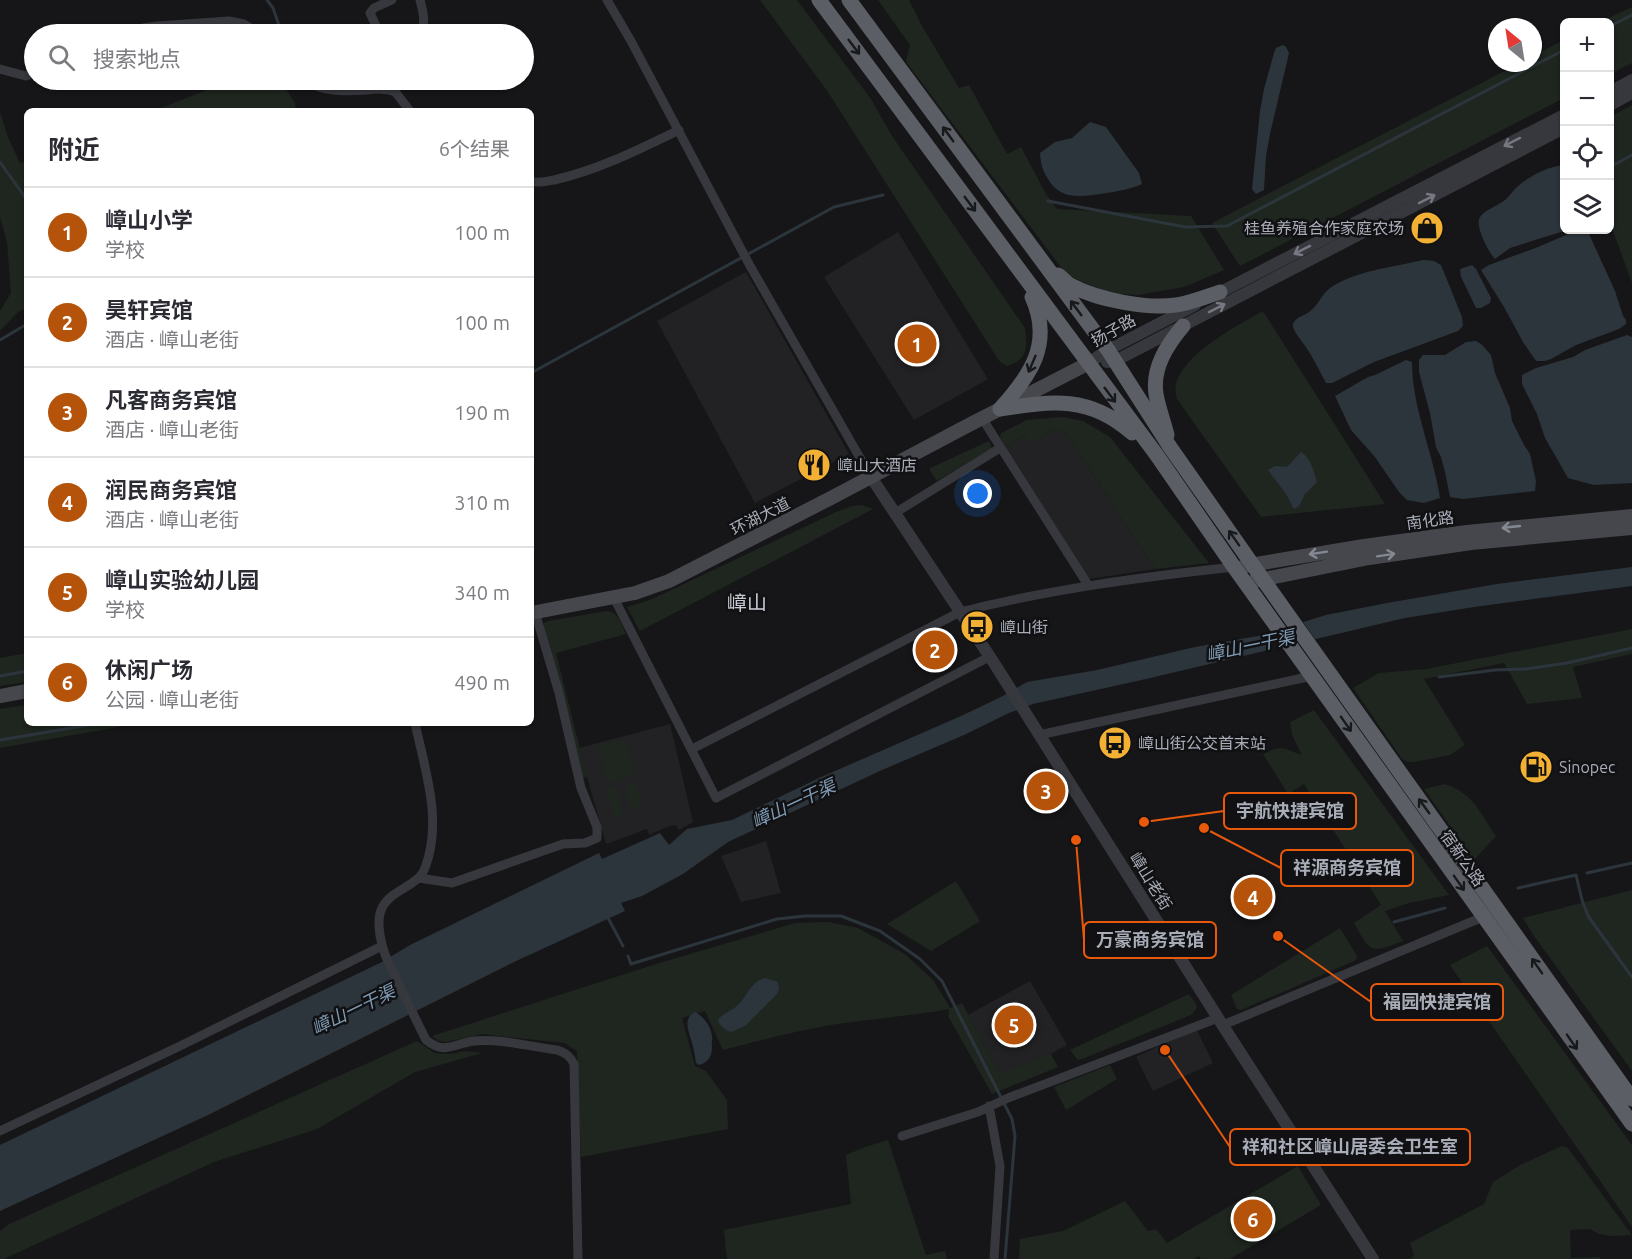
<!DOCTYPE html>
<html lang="zh">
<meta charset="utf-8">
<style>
body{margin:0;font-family:Ubuntu,"Noto Sans SC",sans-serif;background:#f2f2f3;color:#2b2b33}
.controls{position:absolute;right:18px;top:18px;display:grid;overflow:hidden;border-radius:9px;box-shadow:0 2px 4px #0004}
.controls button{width:54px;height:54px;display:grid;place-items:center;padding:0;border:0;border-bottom:2px solid #e1e1e2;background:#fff;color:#2b2b33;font:30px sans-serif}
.compass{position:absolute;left:1488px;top:18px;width:54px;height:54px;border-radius:50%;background:#fff;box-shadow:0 2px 4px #0004;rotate:330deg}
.you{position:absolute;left:978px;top:494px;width:21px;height:21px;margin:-15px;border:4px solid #fff;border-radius:50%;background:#1a73e8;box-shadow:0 0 0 9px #1a73e833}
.badge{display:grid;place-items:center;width:39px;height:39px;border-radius:50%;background:#b45309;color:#fff;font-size:20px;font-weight:700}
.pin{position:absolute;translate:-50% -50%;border:3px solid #fff;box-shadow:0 2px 6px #0006}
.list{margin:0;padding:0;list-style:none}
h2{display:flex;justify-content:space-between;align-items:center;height:78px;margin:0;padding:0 24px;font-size:26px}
h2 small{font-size:20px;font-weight:400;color:#7c7c81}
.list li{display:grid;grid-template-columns:39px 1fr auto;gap:18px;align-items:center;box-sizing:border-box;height:90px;padding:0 24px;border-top:2px solid #e1e1e2}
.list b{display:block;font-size:22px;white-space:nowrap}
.list p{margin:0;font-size:20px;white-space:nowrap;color:#7c7c81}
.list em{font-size:20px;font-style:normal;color:#7c7c81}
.icon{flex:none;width:33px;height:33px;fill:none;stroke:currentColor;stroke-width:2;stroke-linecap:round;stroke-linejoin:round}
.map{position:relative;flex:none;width:1632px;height:1259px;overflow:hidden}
.search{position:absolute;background:#fff;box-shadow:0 2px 4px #0004;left:24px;top:24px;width:510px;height:66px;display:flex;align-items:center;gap:15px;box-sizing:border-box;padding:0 21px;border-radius:33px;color:#7c7c81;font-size:22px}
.panel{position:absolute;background:#fff;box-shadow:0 2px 4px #0004;left:24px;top:108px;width:510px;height:618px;border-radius:9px}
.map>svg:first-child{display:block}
.built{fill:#222225}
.green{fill:#1e261f}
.water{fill:#2c353c}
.pier{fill:#161618}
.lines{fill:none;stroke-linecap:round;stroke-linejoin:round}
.stream{stroke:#2c353c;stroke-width:3}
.minor{stroke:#37383d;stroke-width:9}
.tertiary{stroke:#37383d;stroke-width:12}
.secondary{stroke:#45474d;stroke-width:14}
.trunk{stroke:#5b5e65;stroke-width:15}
.oneway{stroke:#18191b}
.oneway2{stroke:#757881}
.oneway3{stroke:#858993}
.labels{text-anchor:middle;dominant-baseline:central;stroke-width:5;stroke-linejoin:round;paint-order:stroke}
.poi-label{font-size:16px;fill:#a8adb8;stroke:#111113;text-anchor:start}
.street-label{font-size:16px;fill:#a8adb8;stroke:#111113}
.water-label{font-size:18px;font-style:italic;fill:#7f9bb3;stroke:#111113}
.quarter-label{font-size:20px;fill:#c9ccd4;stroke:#111113}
.leader{fill:none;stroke:#e8590c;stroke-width:2}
.callout-dot{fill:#e8590c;stroke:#111113;stroke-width:2}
.callout{fill:#111113;stroke:#e8590c;stroke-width:2}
.callout-label{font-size:18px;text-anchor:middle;font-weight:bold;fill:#a8adb8}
</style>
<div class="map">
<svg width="1632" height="1259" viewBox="0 0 1632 1259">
<rect width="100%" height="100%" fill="#161618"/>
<!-- built -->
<path class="built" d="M898 232 988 379 914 420 824 277Z
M746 272 849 454 755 503 657 321Z
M1054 429 1067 434 1155 569 1089 579 1006 447 1024 435 1030 444Z
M670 724 693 822 679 830 676 825 669 826 649 835 647 829 606 844 579 748Z
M766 841 781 893 741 902 721 856Z
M1030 981 1067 1045 1045 1057 999 1074 968 1015Z
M1196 1028 1213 1063 1153 1091 1136 1057Z"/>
<!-- green -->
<path class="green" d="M760 0H797L871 99 892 136 1025 328C1027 347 1029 359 1007 366L1000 362 828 92Z
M878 0H909L922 26 959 88 969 85 1007 154 1021 147 1046 194 1057 209 1191 216 1224 270 1184 287 1138 295 1117 294 1102 290 1069 276 1060 266 906 62 910 45Z
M1632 7V63L1610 74V22H1600Z
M1564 40V98L1240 266 1212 223 1520 63H1533V56Z
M233 80H280L295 103 296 111H153Z
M1632 105V283L1610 223V117Z
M0 112 8 137 20 163 27 161V308L18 312 0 331V311L11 293 7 242 0 217Z
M1263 311 1385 504 1261 517 1177 399C1164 363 1238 325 1263 311Z
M1063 417 1083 421 1110 437 1209 563 1155 569 1067 434 1054 429 1030 444 1024 435 1006 447 1000 437 1001 433 1027 420Z
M989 441 992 448 937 481 930 471V468Z
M862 505 873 509 642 630H639L627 607 650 600 836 512 852 506Z
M607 611C619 612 621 624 626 634L556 653 587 777 582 778 544 628V623L548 621Z
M1632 629V654L1573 667 1582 698 1527 704 1504 663 1424 679 1465 745 1450 755 1435 758 1414 762H1407L1402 759 1353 688 1379 673 1426 669Z
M27 653V682L0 686V658Z
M27 705V723H141L0 748V709Z
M1314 710 1449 895 1409 903 1385 911 1403 941C1370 954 1371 953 1354 923L1381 905 1304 784 1288 794 1263 754C1285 744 1281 748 1302 755L1292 735 1290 722Z
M626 739 634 771V776L608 782 598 746Z
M634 783C640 787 642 799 639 806L631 808C627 803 624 792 627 786Z
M1445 784C1473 793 1480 813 1496 836L1474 860 1424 789Z
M614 785 617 787 623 815 622 817 616 819 613 815 607 789 609 786Z
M956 881 980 921 931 951 887 924Z
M1632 890V1071L1534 936 1523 918Z
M828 922 858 928 905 954 934 981 950 1008 962 1003 999 1073 1051 1054 1058 1067 992 1094 948 1016 949 1009C910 1016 870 1019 831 1025 795 1031 759 1041 723 1050L705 1011 682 1018 695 1066 706 1071 727 1100 728 1129 581 1157 577 1051 565 1043 498 1036 483 1034 446 1042 439 1041 432 1036 656 964 795 923Z
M1340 928 1356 954 1357 959 1352 962 1241 1010 1237 1009 1231 995Z
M1487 946 1632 1145V1227L1450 965Z
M1189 994 1196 1004 1197 1008 1191 1015 1082 1059 1078 1060 1070 1050Z
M417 1041 435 1053 449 1054 466 1051 482 1053 415 1072 317 1129 214 1162 4 1259H0V1231L9 1224Z
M1110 1065 1117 1079 1066 1110 1054 1087Z
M888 1140 926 1255 945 1251 947 1259H727L724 1230 851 1204 846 1155 865 1147Z
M1562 1146 1568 1148 1632 1235 1611 1236 1599 1234 1590 1229 1570 1230 1571 1258 1600 1257V1259H1410L1414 1255 1410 1243 1484 1204 1493 1182 1520 1165Z
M1298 1166 1321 1205 1230 1259H1201L1199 1256 1194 1259H1019L1020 1239 1063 1231 1125 1201 1148 1231 1156 1229 1167 1243Z"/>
<!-- water -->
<path class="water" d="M1283 45 1286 47 1289 53 1270 134 1266 156 1264 190 1256 194 1252 189 1260 111 1264 89 1274 53 1276 48Z
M1090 122 1106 127 1139 173 1142 184C1131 189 1119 191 1107 193 1084 196 1061 202 1048 179 1042 169 1041 165 1040 153L1055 142 1072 138Z
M1564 165V230H1567L1510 248 1495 259C1489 253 1476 227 1479 220 1481 211 1498 206 1505 200 1509 197 1511 193 1514 190 1527 177 1546 167 1564 165Z
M1578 230H1587L1589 234 1615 291 1623 316 1626 320V324L1619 329 1576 345 1551 359 1545 361H1536L1523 342 1504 307 1481 270 1489 265 1538 247Z
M1423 260 1434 261 1441 265 1462 317 1463 326 1458 331 1374 362 1332 383H1326C1318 368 1311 353 1300 339 1298 336 1294 331 1293 327 1292 318 1304 316 1309 312 1318 306 1321 295 1330 288 1354 271 1394 267 1423 260Z
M1472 265 1476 269 1491 298 1490 303 1481 308H1476L1461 277 1460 269Z
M1627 335 1632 337V483L1594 485 1568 478 1545 438 1537 414 1522 384V375L1536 368 1573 357 1585 350Z
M1476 341 1482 345 1491 355 1495 373 1510 408 1512 421 1524 445 1530 454 1536 481 1535 491 1463 499 1450 497 1445 472 1441 457 1436 447 1430 413 1419 372V360L1423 355H1445L1466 342Z
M1406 360 1412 362C1412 408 1433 452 1440 498L1424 503 1407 500 1399 492 1375 457 1351 430 1335 396 1368 377 1375 375Z
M1301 452C1311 458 1314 472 1317 482L1305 494 1299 506 1294 509 1286 494 1268 470 1275 466 1287 467Z
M1632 567V586L1474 607 1405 618 1146 679 1033 704 1009 713 964 735 882 770 728 842 683 874 642 896 621 903 625 911 514 962 206 1116 0 1211V1145L382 962 410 945 599 853 602 859 660 833 669 845 687 829 732 820 819 778 961 716 1001 697 1027 682 1097 670 1195 647 1258 636 1326 615 1387 603 1497 584Z
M765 978 778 982 779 989 777 994 745 1026 731 1032C725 1030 720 1026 718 1020 723 1013 731 1011 737 1006 748 996 750 982 765 978Z
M695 1012C703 1016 711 1026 712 1036 713 1039 711 1042 712 1046 712 1056 709 1062 699 1065L696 1063C695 1056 694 1050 692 1043 689 1032 682 1019 695 1012Z"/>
<!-- pier -->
<path class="pier" d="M1301 619 1317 642 1274 652 1260 632Z"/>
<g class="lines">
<!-- stream -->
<path class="stream" d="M267 0 273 8 282 34
M1610 26 1632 15
M0 162 27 200
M1610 167 1632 155
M1048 201 1185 227 1227 226 1564 50
M0 340 27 324
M531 373 834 207 883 195
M0 676 27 671
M1439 677 1495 670 1526 669 1567 663 1632 648
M0 740 101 723
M1587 873 1632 863
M1518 888 1576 875 1582 900 1588 916 1632 977
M607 916 623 946
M1394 922 1445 908
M628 956 631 964 777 919 805 916H841L880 931 920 959 942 981 1012 1119 1015 1136 1005 1259"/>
<!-- minor -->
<path class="minor" d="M607 0 631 41 749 264 871 477
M129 34 143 28 157 26 229 21 244 24 260 34
M380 34 370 13 374 8 392 0
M419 34C427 24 423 12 420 0
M0 69 26 76 34 73
M305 80C324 93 345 91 367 90 377 89 386 88 396 92
M392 80 393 89 410 111
M531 181C539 184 546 181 554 180 598 170 638 150 679 130
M982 418 1088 585
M895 513 1000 448
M614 598 716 798 989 657
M415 723C425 770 443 821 425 868 418 887 391 889 382 908 377 918 379 934 382 944 384 956 391 967 396 978 406 999 416 1020 426 1040 445 1055 453 1044 474 1041 498 1038 533 1047 557 1050 566 1053 570 1056 574 1064L578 1259
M1039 735 1312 676
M692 749 960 612C1051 589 1142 577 1234 567
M419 878 452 883 563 844 585 843 597 838V827L581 788 559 693 535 612
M1223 1025 1483 917
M989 1106 1000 1166 994 1259
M0 1131 178 1047 382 946
M902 1136 978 1112 1008 1098 1218 1018"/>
<!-- tertiary -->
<path class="tertiary" d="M1610 92 1632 80
M1610 105 1632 93
M1213 296 1564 115
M1107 362 1115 361 1564 128
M1087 364 1108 350 1195 305
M871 477 994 663 1218 1018 1373 1259"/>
<!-- secondary -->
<path class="secondary" d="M1244 566 1364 546 1467 532 1632 516
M1254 581 1369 558 1471 543 1632 528
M531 613 635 593 669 581 831 498 965 427 1087 364
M0 696 27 691"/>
<!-- trunk -->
<path class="trunk" d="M819 0 1156 454 1234 567 1632 1124
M849 0 1108 350 1170 447 1252 564 1632 1099
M1058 275C1063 278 1067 284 1072 286 1099 300 1146 309 1176 305 1191 303 1205 297 1220 292
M1000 409C1052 401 1089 395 1132 433
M1000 409C1031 375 1053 343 1032 297
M1167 435C1164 422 1158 407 1156 394 1152 368 1167 345 1183 326"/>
</g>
<!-- one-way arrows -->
<defs><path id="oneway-shaft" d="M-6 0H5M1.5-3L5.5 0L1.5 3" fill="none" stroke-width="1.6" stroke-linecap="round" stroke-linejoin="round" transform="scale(1.5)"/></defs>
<g class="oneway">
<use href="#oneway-shaft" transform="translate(854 47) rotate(53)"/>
<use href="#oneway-shaft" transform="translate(948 134) rotate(-126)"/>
<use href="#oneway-shaft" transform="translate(970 204) rotate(53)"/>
<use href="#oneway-shaft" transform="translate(1076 308) rotate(-127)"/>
<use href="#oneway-shaft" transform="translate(1032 364) rotate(113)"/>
<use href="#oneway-shaft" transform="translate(1110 395) rotate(53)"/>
<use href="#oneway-shaft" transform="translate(1234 538) rotate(-125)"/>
<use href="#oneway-shaft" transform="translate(1346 724) rotate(55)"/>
<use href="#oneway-shaft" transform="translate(1424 806) rotate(-126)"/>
<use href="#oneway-shaft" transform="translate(1459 883) rotate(55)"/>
<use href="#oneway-shaft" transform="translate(1537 966) rotate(-125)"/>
<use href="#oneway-shaft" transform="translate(1572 1042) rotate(55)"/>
</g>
<g class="oneway2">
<use href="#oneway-shaft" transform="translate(1512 142) rotate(153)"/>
<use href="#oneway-shaft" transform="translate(1427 199) rotate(-27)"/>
<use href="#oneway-shaft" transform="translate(1302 250) rotate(153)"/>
<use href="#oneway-shaft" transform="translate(1217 308) rotate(-27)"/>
</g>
<g class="oneway3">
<use href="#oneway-shaft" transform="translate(1511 527) rotate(174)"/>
<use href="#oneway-shaft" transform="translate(1318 553) rotate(171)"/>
<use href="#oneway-shaft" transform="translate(1386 555) rotate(-9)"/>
</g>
<!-- icons -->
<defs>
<g id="shop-disc" transform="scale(1.725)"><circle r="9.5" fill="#f2b134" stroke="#111113"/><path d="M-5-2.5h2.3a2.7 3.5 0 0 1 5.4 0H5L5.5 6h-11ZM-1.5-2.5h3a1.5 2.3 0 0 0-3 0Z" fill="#111"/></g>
<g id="restaurant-disc" transform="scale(1.725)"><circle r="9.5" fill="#f2b134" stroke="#111113"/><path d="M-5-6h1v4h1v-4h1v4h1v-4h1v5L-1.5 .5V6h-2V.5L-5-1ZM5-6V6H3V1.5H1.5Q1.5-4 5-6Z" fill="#111"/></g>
<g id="bus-disc" transform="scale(1.725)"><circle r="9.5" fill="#f2b134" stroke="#111113"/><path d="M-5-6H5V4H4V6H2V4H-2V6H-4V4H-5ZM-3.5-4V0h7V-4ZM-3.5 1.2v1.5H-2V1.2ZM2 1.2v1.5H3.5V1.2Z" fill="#111"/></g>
<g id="fuel-disc" transform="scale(1.725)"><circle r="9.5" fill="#f2b134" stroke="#111113"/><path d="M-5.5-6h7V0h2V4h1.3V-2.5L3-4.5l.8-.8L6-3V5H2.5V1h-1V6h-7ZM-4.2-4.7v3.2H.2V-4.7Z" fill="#111"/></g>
</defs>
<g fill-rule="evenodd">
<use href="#shop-disc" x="1427" y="228"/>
<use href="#restaurant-disc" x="814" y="465"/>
<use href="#bus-disc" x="977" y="627"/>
<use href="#bus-disc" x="1115" y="743"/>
<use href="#fuel-disc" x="1536" y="767"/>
</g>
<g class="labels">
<!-- poi labels -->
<g class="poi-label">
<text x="1404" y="228" text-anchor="end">桂鱼养殖合作家庭农场</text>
<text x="837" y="465">嶂山大酒店</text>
<text x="1000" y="627">嶂山街</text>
<text x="1138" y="743">嶂山街公交首末站</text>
<text x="1559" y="767">Sinopec</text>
</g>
<!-- street labels -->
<g class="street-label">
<text transform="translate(1113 330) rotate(-29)">扬子路</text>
<text transform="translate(760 516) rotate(-27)">环湖大道</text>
<text transform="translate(1430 520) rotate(-8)">南化路</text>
<text transform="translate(1463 858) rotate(55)">宿新公路</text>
<text transform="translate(1151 881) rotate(58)">嶂山老街</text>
</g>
<!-- water labels -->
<g class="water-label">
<text transform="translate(1250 645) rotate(-12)">嶂山一干渠</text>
<text transform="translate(793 803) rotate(-25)">嶂山一干渠</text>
<text transform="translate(353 1009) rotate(-26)">嶂山一干渠</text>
</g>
<!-- quarter labels -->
<g class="quarter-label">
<text x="747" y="602">嶂山</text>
</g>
</g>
<!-- callouts -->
<path class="leader" d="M1144 822L1224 811M1204 828L1281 868M1076 840L1084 940M1278 936L1371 1002M1165 1050L1230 1147"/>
<g class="callout-dot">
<circle cx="1144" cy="822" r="6"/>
<circle cx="1204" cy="828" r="6"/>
<circle cx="1076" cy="840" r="6"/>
<circle cx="1278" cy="936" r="6"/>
<circle cx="1165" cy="1050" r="6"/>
</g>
<g class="callout">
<rect x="1224" y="793" width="132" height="36" rx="6"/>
<rect x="1281" y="850" width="132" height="36" rx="6"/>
<rect x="1084" y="922" width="132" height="36" rx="6"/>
<rect x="1371" y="984" width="132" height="36" rx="6"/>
<rect x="1230" y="1129" width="240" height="36" rx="6"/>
</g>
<g class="callout-label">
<text x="1290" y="817">宇航快捷宾馆</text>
<text x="1347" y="874">祥源商务宾馆</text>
<text x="1150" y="946">万豪商务宾馆</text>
<text x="1437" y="1008">福园快捷宾馆</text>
<text x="1350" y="1153">祥和社区嶂山居委会卫生室</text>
</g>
</svg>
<div class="controls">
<button>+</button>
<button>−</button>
<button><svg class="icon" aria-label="locate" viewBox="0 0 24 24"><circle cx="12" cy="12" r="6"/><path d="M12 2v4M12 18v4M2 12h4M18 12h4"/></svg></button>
<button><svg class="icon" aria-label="layers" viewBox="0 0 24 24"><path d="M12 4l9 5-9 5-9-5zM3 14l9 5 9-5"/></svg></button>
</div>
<svg class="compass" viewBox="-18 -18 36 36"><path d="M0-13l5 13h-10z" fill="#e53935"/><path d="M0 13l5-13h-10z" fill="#7c7c81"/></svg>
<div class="you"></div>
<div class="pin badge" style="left:917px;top:344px">1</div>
<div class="pin badge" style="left:935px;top:650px">2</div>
<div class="pin badge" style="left:1046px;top:791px">3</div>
<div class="pin badge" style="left:1253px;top:897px">4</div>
<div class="pin badge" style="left:1014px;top:1025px">5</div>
<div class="pin badge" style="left:1253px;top:1219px">6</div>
<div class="search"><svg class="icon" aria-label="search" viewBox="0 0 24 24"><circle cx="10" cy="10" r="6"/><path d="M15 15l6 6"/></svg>搜索地点</div>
<section class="panel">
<h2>附近<small>6个结果</small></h2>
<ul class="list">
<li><span class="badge">1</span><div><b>嶂山小学</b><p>学校</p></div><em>100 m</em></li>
<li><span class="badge">2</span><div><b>昊轩宾馆</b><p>酒店 · 嶂山老街</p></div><em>100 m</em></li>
<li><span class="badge">3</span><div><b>凡客商务宾馆</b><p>酒店 · 嶂山老街</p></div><em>190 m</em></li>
<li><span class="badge">4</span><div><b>润民商务宾馆</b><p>酒店 · 嶂山老街</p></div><em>310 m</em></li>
<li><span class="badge">5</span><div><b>嶂山实验幼儿园</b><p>学校</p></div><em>340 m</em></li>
<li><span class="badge">6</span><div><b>休闲广场</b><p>公园 · 嶂山老街</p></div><em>490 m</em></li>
</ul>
</section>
</div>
